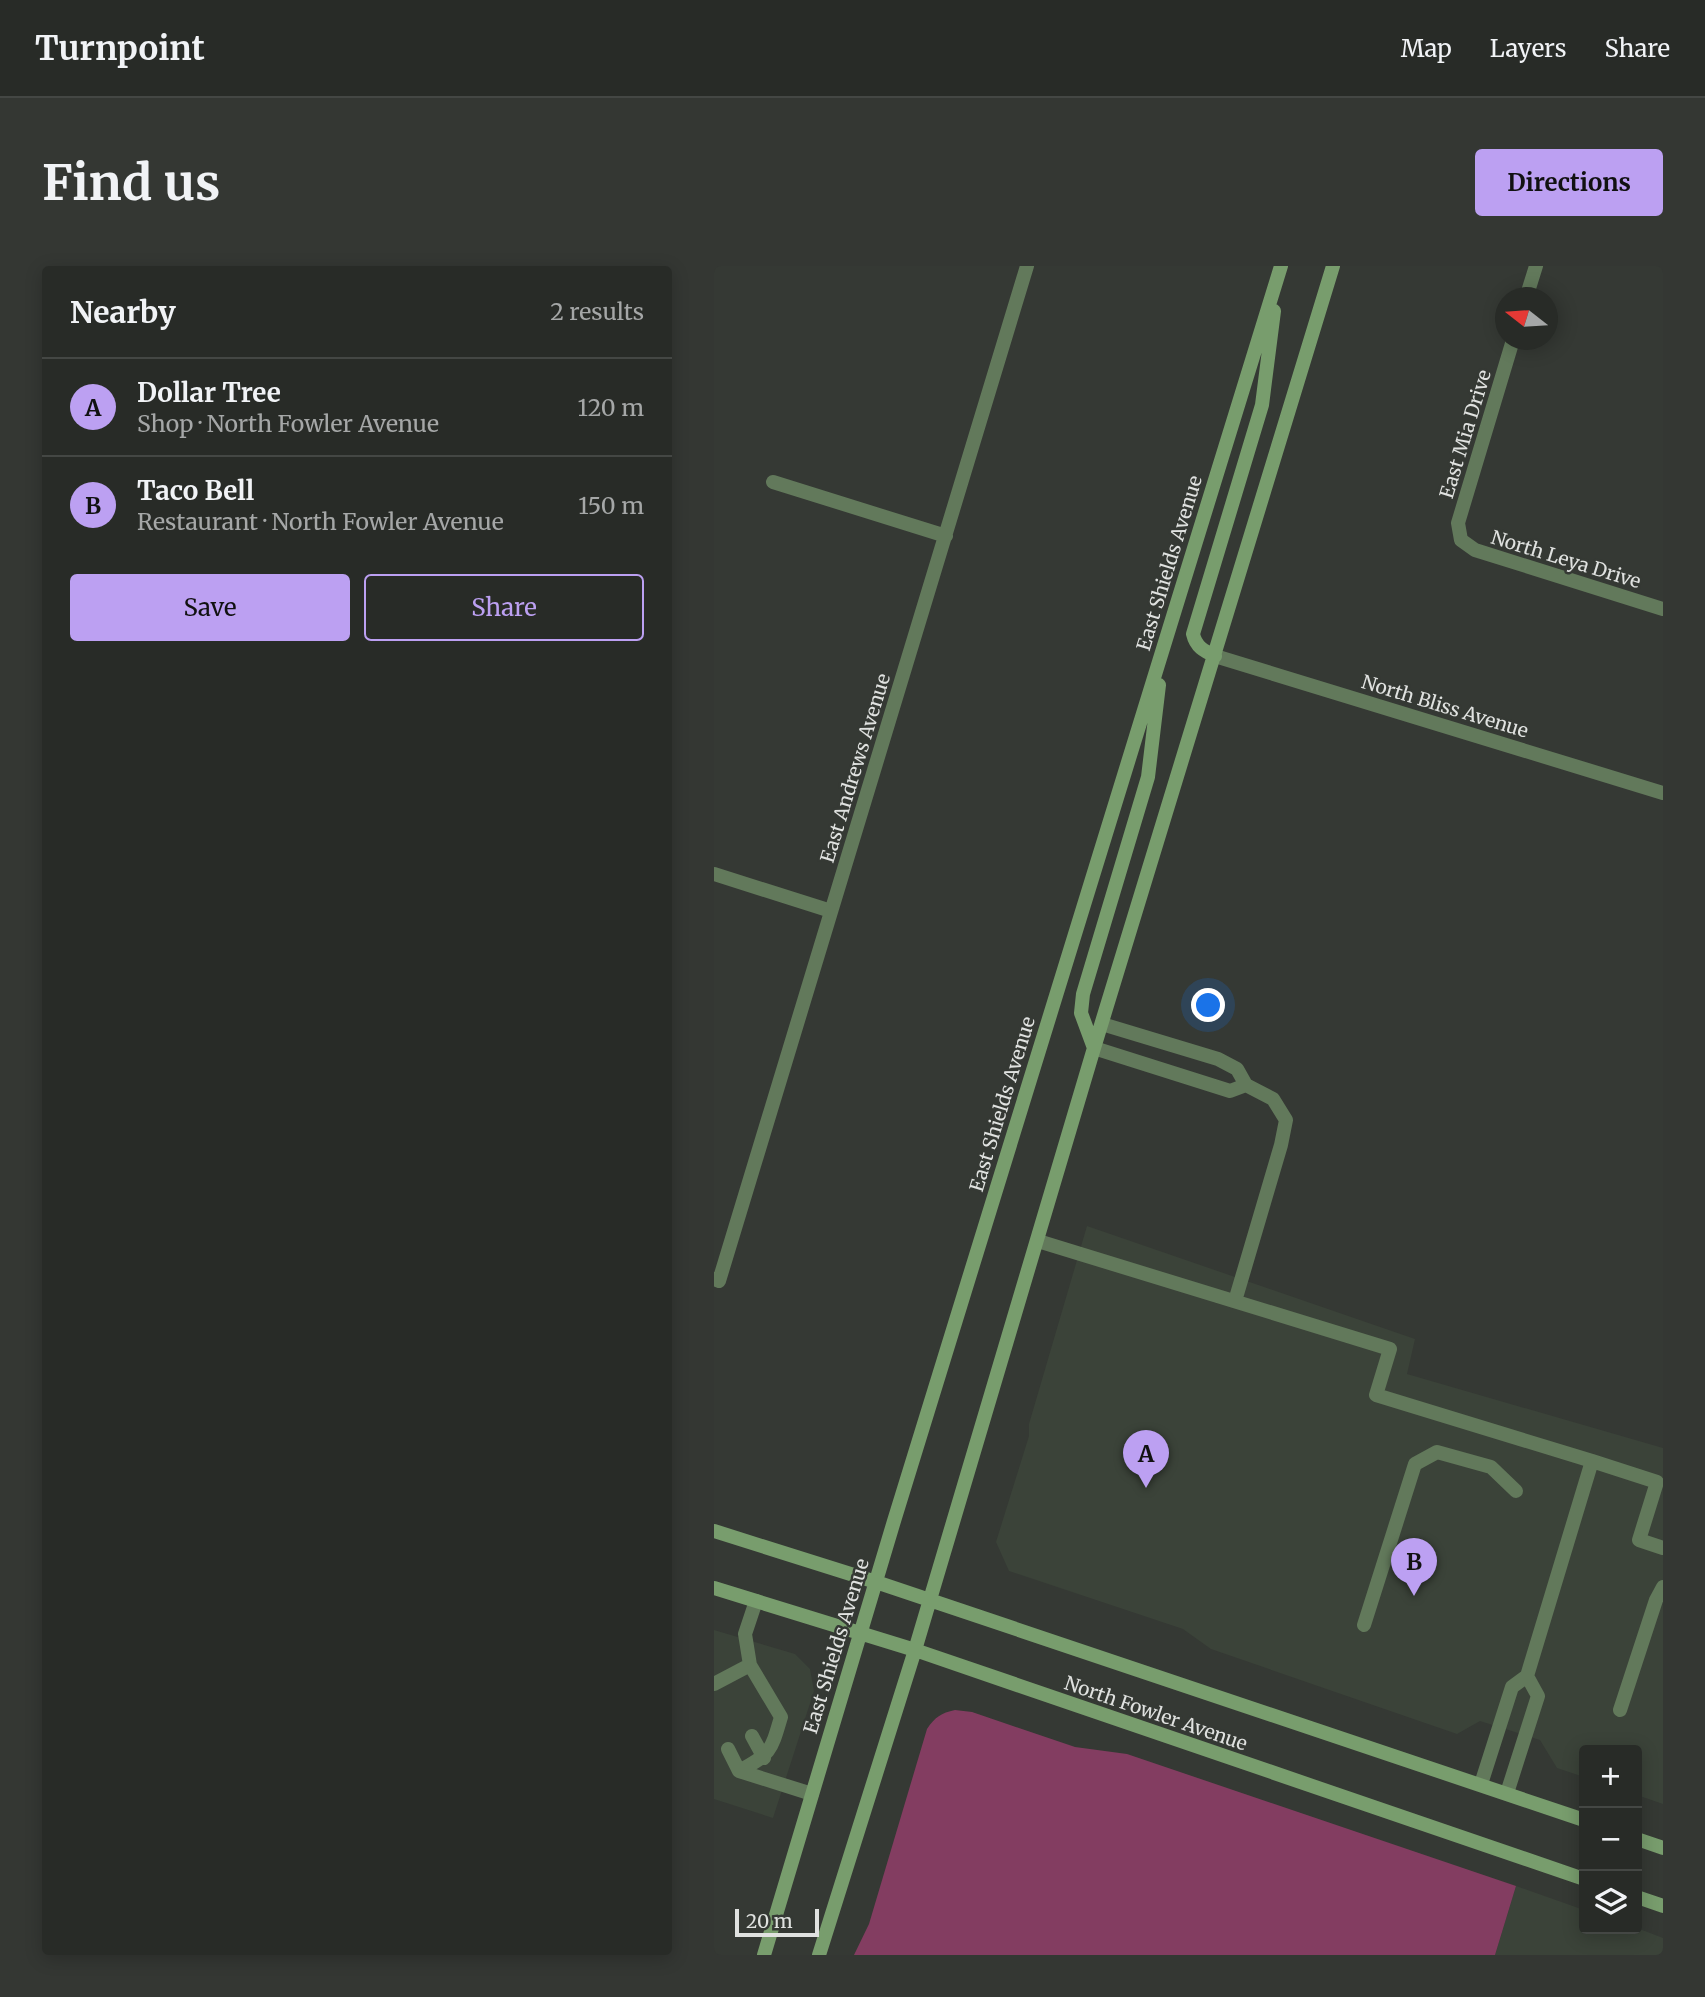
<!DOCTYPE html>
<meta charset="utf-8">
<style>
body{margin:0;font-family:Merriweather,serif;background:#343733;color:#f1f3f6}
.controls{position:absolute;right:21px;bottom:21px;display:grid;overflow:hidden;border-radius:7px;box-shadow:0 4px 18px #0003}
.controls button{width:63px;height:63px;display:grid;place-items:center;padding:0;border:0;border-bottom:2px solid #444744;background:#282b27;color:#f1f3f6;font:35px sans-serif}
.compass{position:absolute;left:781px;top:21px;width:63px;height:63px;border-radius:50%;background:#282b27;box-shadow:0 4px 18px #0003;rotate:287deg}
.scale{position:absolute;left:21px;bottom:18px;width:84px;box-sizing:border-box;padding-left:7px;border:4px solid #e0e2e0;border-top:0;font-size:19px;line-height:24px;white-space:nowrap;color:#e0e2e0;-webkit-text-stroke:5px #353934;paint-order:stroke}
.you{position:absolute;left:495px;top:740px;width:24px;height:24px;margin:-18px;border:5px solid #fff;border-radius:50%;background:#1a73e8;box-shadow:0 0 0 10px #1a73e833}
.badge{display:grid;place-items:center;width:46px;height:46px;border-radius:50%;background:#bca0f2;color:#111;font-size:23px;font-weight:700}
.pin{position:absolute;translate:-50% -58px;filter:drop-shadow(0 2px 4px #0008)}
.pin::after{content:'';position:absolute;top:37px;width:24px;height:21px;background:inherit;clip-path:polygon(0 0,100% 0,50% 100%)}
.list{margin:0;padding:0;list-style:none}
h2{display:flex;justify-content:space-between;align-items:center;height:91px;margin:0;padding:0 28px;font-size:30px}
h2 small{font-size:23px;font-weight:400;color:#a5a7a7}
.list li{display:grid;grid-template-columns:46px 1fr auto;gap:21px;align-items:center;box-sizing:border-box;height:98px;padding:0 28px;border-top:2px solid #444744}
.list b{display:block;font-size:26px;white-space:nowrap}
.list p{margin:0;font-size:23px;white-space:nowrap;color:#a5a7a7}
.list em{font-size:23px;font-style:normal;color:#a5a7a7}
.actions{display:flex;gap:14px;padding:21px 28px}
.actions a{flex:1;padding:16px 0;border:2px solid #bca0f2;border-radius:7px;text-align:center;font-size:24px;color:#bca0f2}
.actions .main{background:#bca0f2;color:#111}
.icon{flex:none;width:38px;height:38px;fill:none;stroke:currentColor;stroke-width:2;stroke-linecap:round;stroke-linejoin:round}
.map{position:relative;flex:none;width:949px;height:1689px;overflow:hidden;border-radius:7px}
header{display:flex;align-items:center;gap:42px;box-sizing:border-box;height:98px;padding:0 35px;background:#282b27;border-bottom:2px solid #444744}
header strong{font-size:33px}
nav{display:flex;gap:38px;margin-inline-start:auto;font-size:24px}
.intro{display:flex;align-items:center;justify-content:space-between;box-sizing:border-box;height:168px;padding:0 42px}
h1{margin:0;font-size:49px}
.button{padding:18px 32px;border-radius:7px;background:#bca0f2;color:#111;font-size:24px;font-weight:700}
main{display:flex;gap:42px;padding:0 42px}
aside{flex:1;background:#282b27;border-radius:7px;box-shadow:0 4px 18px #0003}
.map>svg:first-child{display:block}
.built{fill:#3b4339}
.green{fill:#833d61}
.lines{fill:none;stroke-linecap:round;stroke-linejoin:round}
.lane{stroke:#62795b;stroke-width:14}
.street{stroke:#62795b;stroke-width:14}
.secondary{stroke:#789d6d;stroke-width:14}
.labels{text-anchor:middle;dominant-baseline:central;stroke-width:5;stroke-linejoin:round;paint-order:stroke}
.street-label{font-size:19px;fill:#e0e2e0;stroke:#353934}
</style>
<header>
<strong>Turnpoint</strong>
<nav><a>Map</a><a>Layers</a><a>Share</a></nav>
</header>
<div class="intro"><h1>Find us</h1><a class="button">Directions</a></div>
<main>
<aside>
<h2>Nearby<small>2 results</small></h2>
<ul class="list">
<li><span class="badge">A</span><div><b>Dollar Tree</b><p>Shop · North Fowler Avenue</p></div><em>120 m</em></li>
<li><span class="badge">B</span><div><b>Taco Bell</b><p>Restaurant · North Fowler Avenue</p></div><em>150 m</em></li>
</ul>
<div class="actions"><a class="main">Save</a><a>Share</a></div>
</aside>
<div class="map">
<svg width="949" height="1689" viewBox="0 0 949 1689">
<rect width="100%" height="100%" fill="#353934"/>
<!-- built -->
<path class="built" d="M373 960 701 1073 693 1108 949 1182V1538L923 1529V1484H870V1511L843 1502 826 1474 766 1455 743 1468 497 1383 469 1363 295 1305 282 1276 315 1170V1158Z
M0 1364 81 1388 96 1403 100 1425 59 1552 0 1533Z
M802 1620 870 1644V1663L923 1662 949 1672V1689H781Z"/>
<!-- green -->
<path class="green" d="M241 1444 258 1446 361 1481 413 1488 802 1620 781 1689H140L155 1658 213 1463C221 1451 227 1447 241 1444Z"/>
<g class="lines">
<!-- lane -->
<path class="lane" d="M388 758 504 793 523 803 532 819 559 833 572 854 567 879 521 1035
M380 782 516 825 532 819
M324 975 676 1083 662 1129 878 1195 813 1410 798 1421 767 1518
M878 1195 943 1216 925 1274 949 1282
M42 1335 31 1368 36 1399 67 1451C57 1485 57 1488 25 1505L98 1528
M650 1359 701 1198 723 1186 777 1201 802 1225
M0 1418 36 1399
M906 1444 942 1334 949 1321
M38 1470 50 1492
M14 1483 25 1505
M793 1527 824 1430 813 1410"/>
<!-- street -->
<path class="street" d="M812 32 822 0
M799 74 744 257 747 274 761 284 949 343
M59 216 232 270
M501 390 949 527
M0 608 117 645
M0 1013 5 1015 313 0"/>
<!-- secondary -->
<path class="secondary" d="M501 390C490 385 482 381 479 368L548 139 560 45
M380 782 367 747 369 728 434 511 445 419
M0 1265 162 1316 870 1554
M0 1322 201 1384 870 1613
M923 1573 949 1582
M923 1631 949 1640
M50 1689 180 1255 567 0
M105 1689 201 1384 380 782 619 0"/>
</g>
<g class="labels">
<!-- street labels -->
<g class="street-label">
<text transform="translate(751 168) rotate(-73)">East Mia Drive</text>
<text transform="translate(852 293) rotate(17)">North Leya Drive</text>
<text transform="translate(455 297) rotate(-73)">East Shields Avenue</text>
<text transform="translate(731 440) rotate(17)">North Bliss Avenue</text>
<text transform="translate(141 502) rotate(-73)">East Andrews Avenue</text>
<text transform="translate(288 838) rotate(-73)">East Shields Avenue</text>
<text transform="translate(122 1380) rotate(-73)">East Shields Avenue</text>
<text transform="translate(442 1447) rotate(19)">North Fowler Avenue</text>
</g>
</g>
</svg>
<div class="controls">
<button>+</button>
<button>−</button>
<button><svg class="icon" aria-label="layers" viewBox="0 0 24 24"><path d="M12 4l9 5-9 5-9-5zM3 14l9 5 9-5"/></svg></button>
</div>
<svg class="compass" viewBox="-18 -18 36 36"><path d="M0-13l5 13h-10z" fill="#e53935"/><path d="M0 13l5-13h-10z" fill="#a5a7a7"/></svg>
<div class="scale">20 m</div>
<div class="you"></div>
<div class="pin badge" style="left:432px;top:1222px">A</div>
<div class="pin badge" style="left:700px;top:1330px">B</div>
</div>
</main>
